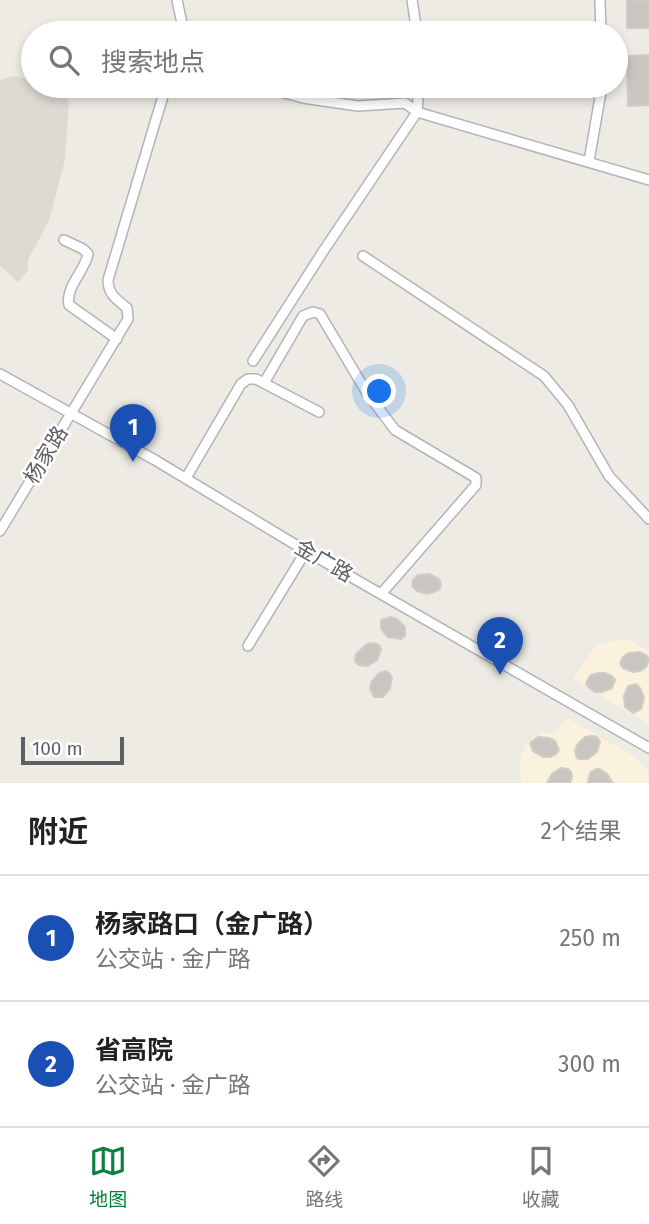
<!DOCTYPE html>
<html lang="zh">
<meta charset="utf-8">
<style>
body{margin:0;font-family:"Fira Sans","Noto Sans SC",sans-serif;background:#f6f6f6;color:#222}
.scale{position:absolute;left:21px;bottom:18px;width:103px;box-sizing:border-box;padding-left:7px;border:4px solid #5c5f63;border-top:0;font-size:19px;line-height:24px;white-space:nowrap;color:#5c5f63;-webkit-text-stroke:5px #fff;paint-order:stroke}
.you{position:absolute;left:380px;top:392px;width:24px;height:24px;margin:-18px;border:5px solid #fff;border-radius:50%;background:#1a73e8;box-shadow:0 0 0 10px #1a73e833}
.badge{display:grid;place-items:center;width:46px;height:46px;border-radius:50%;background:#0b8043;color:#fff;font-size:23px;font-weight:700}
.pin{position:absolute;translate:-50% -58px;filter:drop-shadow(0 2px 4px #0008)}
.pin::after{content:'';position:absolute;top:37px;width:24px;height:21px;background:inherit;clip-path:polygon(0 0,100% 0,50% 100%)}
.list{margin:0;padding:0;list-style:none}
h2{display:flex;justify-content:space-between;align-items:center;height:91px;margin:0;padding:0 28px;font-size:30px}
h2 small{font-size:23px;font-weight:400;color:#767676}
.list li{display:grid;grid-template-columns:46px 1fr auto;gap:21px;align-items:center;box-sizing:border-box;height:126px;padding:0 28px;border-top:2px solid #e0e0e0}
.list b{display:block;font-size:26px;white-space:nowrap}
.list p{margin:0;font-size:23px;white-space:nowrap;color:#767676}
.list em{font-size:23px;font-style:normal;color:#767676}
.icon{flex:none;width:38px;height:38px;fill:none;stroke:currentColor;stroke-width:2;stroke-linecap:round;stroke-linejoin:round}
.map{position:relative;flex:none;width:649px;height:783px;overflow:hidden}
.search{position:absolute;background:#fff;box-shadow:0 4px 10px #0003;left:21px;right:21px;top:21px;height:77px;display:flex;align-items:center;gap:18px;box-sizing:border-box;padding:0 24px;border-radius:38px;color:#767676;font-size:26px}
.sheet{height:343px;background:#fff}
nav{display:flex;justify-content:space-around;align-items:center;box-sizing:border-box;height:98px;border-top:2px solid #e0e0e0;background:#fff;font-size:19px;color:#767676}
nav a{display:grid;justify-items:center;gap:4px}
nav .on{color:#0b8043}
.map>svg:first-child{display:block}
.commercial{fill:#faf2dc}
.education{fill:#dddad3}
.building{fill:#c9c6c1;stroke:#d1ccc3;stroke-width:2}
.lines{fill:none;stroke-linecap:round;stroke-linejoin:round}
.minor-casing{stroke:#b1b4b8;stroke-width:12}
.minor{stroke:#fff;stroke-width:9}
.labels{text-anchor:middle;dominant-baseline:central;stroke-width:5;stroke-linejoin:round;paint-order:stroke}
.street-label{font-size:21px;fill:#5c5f63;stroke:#fff}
</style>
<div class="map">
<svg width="649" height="783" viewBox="0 0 649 783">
<rect width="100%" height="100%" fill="#edebe4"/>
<!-- commercial -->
<path class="commercial" d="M625 638 649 650V725L573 679 595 646Z
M567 718 637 758 647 769 649 783H521L520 762 524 747 528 741 542 733H555Z"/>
<!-- education -->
<path class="education" d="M13 76 33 80V86H59L69 103 65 160 49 220 28 260V271L18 282 0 266V80Z"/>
<!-- building -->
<path class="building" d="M627 0H649V28H627Z
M649 55V105L628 106 627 56Z
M429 574 439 579 441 584 440 589 434 592 427 594 417 591 412 586 413 580 418 575Z
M390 617 397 619 405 627V636L401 639 388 637 381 629V620Z
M374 643 379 645 381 650 377 660 368 666 358 665 355 661 356 654 367 644Z
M639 652 646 655 649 659 646 667 640 671 633 672 623 668 620 663 623 657 629 653Z
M385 671 389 673 392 678 390 689 383 697H374L370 688 372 681 379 673Z
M599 673H605L612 676 615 680 612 688 602 692H595L589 688 586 684 587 681 591 675Z
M636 684 640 688 644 698 641 709 633 713 625 707 624 696 628 686Z
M592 736 597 737 600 742 597 752 588 759H579L577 758 575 751 577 745 585 737Z
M538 737 549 738 555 741 559 750 556 754 550 757H543L533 751 530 743Z
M561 768 568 769 571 772 572 777 570 783H547L552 774Z
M596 769H600L607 774 613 783H588L590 773Z"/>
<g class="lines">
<!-- minor casing -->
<g class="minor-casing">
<path id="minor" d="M177 0 184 33
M412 0 417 33
M600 0 601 33
M246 86 274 90 303 98 358 106 405 103 417 112 649 180
M417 112 419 86
M589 161 602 86
M64 240 83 249 88 254C85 271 65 287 69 305L117 339
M363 256 544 376 568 405 609 476 649 519
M253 361 324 250 417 112
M0 374 155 460 306 551 649 748
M264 383 303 316 313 312 320 314 367 393 395 430 476 478V485L381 594
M186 478 241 384 248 379H256L319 412
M0 531 128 319 127 308C116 299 108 294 108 280L166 86
M248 646 306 551"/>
</g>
<!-- minor -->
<use href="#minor" class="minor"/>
</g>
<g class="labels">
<!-- street labels -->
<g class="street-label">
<text transform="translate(46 455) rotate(-59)">杨家路</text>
<text transform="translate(324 561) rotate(30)">金广路</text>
</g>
</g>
</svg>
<div class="scale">100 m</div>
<div class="you"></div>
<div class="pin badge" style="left:133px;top:462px;background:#1a4fb4">1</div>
<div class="pin badge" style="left:500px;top:675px;background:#1a4fb4">2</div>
<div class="search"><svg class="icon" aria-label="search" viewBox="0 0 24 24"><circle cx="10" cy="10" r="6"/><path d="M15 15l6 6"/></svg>搜索地点</div>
</div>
<section class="sheet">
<h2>附近<small>2个结果</small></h2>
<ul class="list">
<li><span class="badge" style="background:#1a4fb4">1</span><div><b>杨家路口（金广路）</b><p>公交站 · 金广路</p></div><em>250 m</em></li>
<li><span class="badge" style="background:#1a4fb4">2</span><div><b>省高院</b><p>公交站 · 金广路</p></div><em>300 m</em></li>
</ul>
</section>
<nav>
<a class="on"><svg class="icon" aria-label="map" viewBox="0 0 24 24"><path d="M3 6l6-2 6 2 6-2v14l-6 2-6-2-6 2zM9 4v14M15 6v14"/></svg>地图</a>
<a><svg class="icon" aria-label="directions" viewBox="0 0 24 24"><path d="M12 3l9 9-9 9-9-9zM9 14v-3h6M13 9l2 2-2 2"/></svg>路线</a>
<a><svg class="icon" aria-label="saved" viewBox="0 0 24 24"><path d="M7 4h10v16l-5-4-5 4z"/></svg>收藏</a>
</nav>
